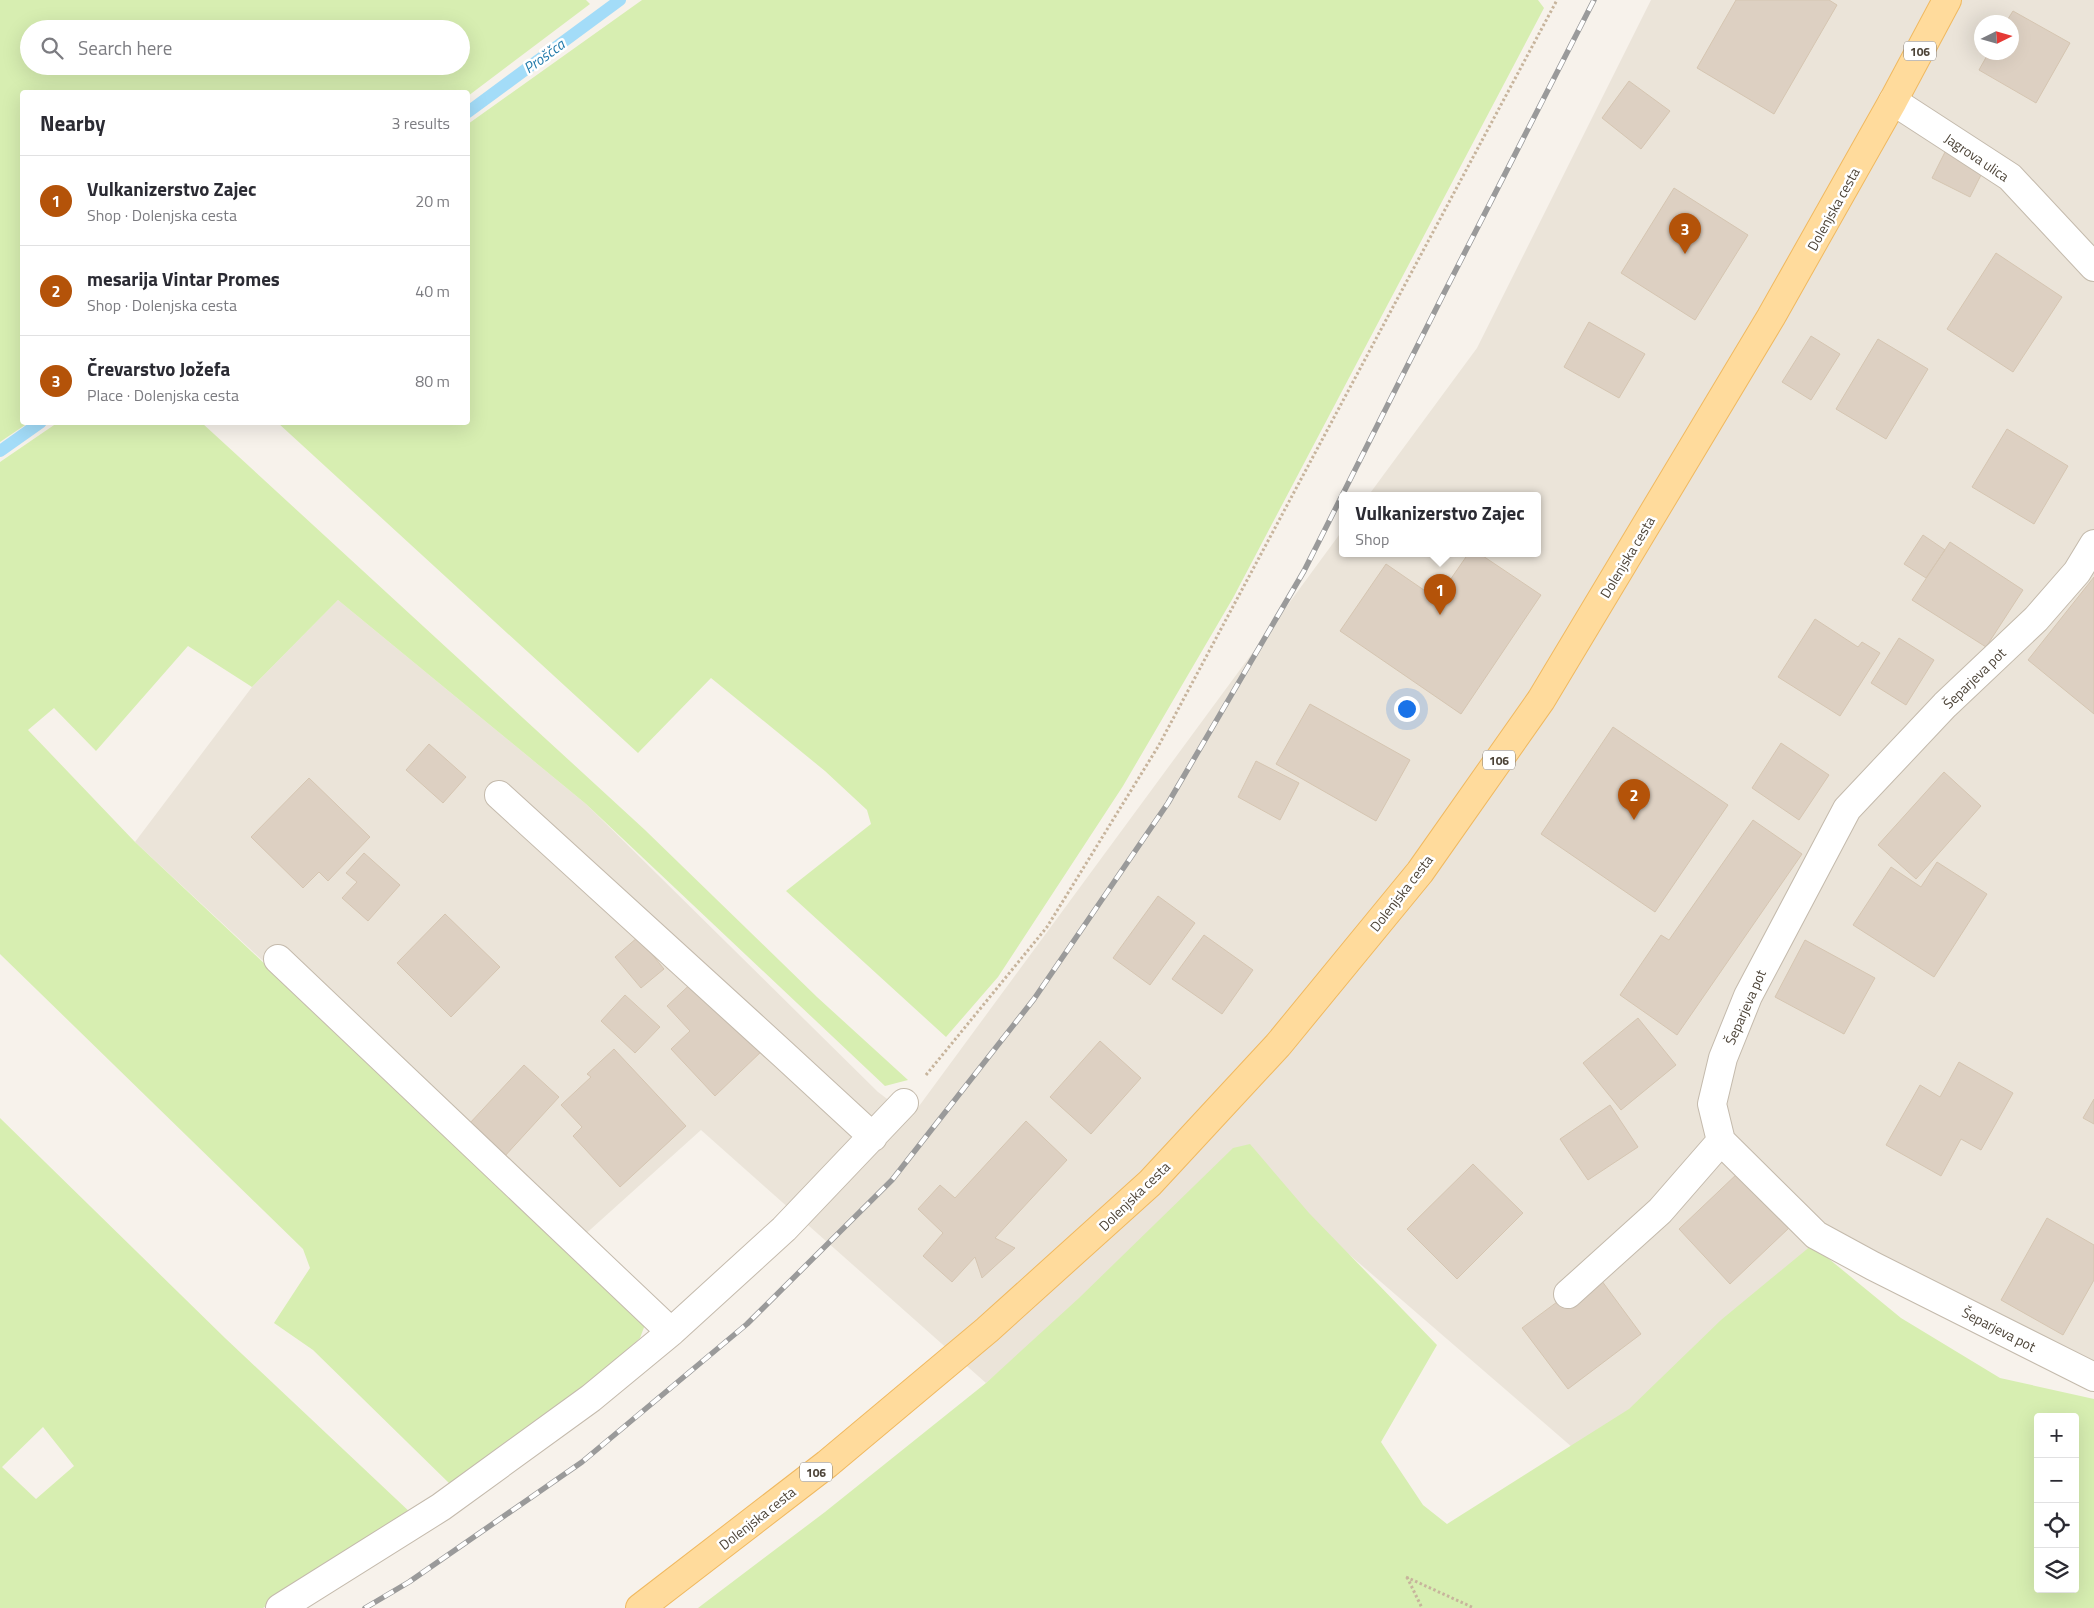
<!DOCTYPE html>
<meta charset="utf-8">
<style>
body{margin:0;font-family:"Titillium Web",sans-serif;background:#f2f2f3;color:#2b2b33}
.controls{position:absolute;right:15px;bottom:15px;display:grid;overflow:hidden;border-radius:5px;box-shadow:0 5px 20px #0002}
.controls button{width:45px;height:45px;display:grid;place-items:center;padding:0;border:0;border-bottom:1px solid #e1e1e2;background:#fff;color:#2b2b33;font:25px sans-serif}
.compass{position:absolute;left:1974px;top:15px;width:45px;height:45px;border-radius:50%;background:#fff;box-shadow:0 5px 20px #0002;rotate:85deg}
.you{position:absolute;left:1406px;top:708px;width:18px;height:18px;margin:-12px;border:4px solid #fff;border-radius:50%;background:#1a73e8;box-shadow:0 0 0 8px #1a73e833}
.badge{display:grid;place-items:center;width:32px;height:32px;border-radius:50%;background:#b45309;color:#fff;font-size:16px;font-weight:700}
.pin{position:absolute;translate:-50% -41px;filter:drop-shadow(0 1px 2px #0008)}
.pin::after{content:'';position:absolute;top:26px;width:18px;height:15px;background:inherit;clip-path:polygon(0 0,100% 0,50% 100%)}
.popup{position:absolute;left:1339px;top:492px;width:202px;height:65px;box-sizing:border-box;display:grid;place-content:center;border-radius:5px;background:#fff;filter:drop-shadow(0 1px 4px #0005);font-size:16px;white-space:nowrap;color:#7c7c81}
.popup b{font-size:19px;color:#2b2b33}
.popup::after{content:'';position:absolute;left:50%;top:100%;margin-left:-10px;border:10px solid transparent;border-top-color:#fff}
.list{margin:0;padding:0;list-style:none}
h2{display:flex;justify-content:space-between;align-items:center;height:65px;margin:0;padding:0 20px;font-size:21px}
h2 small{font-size:16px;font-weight:400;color:#7c7c81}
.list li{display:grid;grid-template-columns:32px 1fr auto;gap:15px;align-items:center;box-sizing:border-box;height:90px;padding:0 20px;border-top:1px solid #e1e1e2}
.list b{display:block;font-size:19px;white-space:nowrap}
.list p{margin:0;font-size:16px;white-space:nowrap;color:#7c7c81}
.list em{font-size:16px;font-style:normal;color:#7c7c81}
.icon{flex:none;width:28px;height:28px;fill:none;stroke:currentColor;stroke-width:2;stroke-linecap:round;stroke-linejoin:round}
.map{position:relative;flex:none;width:2094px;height:1608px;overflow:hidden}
.search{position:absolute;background:#fff;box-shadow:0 5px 20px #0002;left:20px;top:20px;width:450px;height:55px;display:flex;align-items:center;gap:12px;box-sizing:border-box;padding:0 18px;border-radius:28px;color:#7c7c81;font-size:19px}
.panel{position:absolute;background:#fff;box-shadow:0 5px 20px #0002;left:20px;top:90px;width:450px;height:335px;border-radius:5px}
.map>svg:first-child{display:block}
.residential{fill:#ebe4d9;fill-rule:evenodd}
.green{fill:#d7eeb1;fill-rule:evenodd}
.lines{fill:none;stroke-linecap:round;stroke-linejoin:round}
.stream{stroke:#a3dcf8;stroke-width:12}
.building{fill:#ddd0c2;stroke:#d5c5b1}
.minor-casing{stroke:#c4baac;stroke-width:30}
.major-casing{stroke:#f0b960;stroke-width:30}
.path{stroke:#c7b49c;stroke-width:3;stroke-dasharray:2.5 2.5;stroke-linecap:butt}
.minor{stroke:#fff;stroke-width:28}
.major{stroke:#ffdb9c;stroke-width:28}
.rail-casing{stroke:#9a9a9a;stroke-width:5.5}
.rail{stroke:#fff;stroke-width:4;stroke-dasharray:11;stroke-linecap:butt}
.labels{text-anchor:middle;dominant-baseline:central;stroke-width:5;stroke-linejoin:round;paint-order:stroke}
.shield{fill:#fff;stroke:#827b73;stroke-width:1}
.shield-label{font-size:12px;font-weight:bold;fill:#4c4337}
.street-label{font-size:14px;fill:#4c4337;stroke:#fff}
.water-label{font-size:15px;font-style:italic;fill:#217aaa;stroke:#fff}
</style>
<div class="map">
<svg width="2094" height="1608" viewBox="0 0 2094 1608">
<rect width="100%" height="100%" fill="#f7f2eb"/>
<!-- residential -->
<path class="residential" d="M1651 0H2094V1365L1844 1239 1580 1454 1256 1174 1060 1319 986 1383 701 1130 571 1247 135 842 252 687 338 600 586 804 878 1092 911 1117 1342 531V554H1538V496H1368L1477 348ZM1982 22H2012V52H1982Z"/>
<!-- green -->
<path class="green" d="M0 0H586L590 4 468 96V92H22V422L28 423 0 442ZM29 29H461V66H29Z
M642 0H1538L1544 8 1233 598 1123 786 998 977 946 1037 786 891 871 824 867 810 825 771 711 678 638 753 278 423 468 422V124Z
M57 423H202L645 830 817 997 908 1080 885 1086 586 804 338 600 252 687 188 646 96 751 54 708 28 730 135 842 646 1322 640 1338 575 1398 452 1486 313 1350 274 1323 310 1268 303 1249 0 954V462Z
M0 1118 225 1338 413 1515 263 1608H0ZM43 1427 74 1466 36 1499 2 1467Z
M1250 1144 1309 1213 1437 1345 1381 1442 1423 1505 1447 1524 1629 1409 1721 1320 1812 1245 1901 1318 2000 1378 2094 1399V1608H698L825 1512 986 1383 1079 1298 1233 1148ZM2038 1417H2075V1589H2038Z"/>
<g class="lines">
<!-- stream -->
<path class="stream" d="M468 112 620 0
M0 451 41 422"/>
</g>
<!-- building -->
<path class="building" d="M1736 0H1829L1837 5 1774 114 1697 68Z
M2013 11 2070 43 2036 103 1979 70 1989 52H2012V22H2006Z
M1629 81 1670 111 1641 149 1602 118Z
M1948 146 1986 165 1970 197 1932 178Z
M1674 188 1748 235 1695 320 1621 273Z
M1996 253 2062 297 2013 372 1947 329Z
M1589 322 1645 354 1619 398 1564 367Z
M1811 336 1840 354 1811 400 1782 382Z
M1878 339 1928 369 1886 439 1836 409Z
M2007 429 2068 466 2034 524 1972 487Z
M1923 535 1945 550 1926 578 1904 564Z
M1950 542 2023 590 1986 647 1912 600Z
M1468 554H1480L1541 595 1461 714 1340 631 1386 564 1437 599Z
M2094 577V714L2028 660Z
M1815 619 1858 647 1862 642 1880 653 1840 716 1778 677Z
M1899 638 1934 660 1906 705 1871 683Z
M1310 704 1410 760 1376 821 1276 764Z
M1613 727 1728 805 1655 912 1541 834Z
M1781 743 1829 775 1799 820 1752 788Z
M429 744 466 777 443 803 406 770Z
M1256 761 1299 783 1280 820 1238 797Z
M1944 772 1981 806 1916 879 1878 845Z
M309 778 370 837 328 881 319 872 303 888 251 837Z
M1753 820 1802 854 1677 1035 1620 995 1661 935 1669 940Z
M364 853 400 885 368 921 342 898 357 882 346 873Z
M1937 862 1987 894 1934 977 1853 925 1891 867 1921 887Z
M1158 896 1195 923 1150 985 1113 958Z
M445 914 500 967 451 1017 397 963Z
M1204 935 1253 970 1222 1014 1172 979Z
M638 937 664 969 641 988 615 957Z
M1805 940 1875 978 1844 1034 1775 997Z
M697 978 764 1049 715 1096 671 1049 690 1031 667 1006Z
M625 995 660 1027 635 1053 601 1021Z
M1638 1018 1676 1065 1621 1110 1583 1063Z
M1100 1041 1141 1078 1091 1134 1050 1097Z
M614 1049 686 1126 620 1187 573 1136 582 1127 561 1105 591 1077 587 1074Z
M1959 1062 2013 1093 1981 1150 1961 1139 1941 1176 1886 1145 1920 1085 1940 1097Z
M524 1065 559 1097 504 1157 469 1124Z
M2094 1099V1124L2083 1118Z
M1610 1105 1638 1147 1588 1180 1560 1139Z
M1026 1121 1067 1160 995 1238 1015 1248 982 1278 975 1257 952 1282 923 1256 943 1233 918 1209 940 1185 955 1198Z
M1473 1164 1523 1213 1457 1279 1407 1229Z
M1739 1172 1790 1227 1730 1284 1679 1229Z
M2047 1218 2094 1245V1280L2063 1335 2001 1300Z
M1596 1273 1641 1334 1568 1389 1522 1328Z"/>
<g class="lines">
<!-- minor casing -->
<g class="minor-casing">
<path id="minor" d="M1893 101 2010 177 2094 267
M2094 544 2077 572 2036 619 1945 705 1847 809 1748 996 1723 1058 1712 1104 1721 1141 1816 1235 1873 1266 2094 1377
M499 795 783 1054 873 1137
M278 959 671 1332
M1568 1294 1660 1211 1721 1141
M280 1608 441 1507 591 1398 671 1332 784 1229 904 1103"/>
</g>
<!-- major casing -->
<g class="major-casing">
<path id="major" d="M640 1608 827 1464 987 1330 1150 1183 1278 1045 1420 872 1541 700 1771 317 1893 101 1947 0"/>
</g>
<!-- path -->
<path class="path" d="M926 1075 1047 927 1159 745 1557 0
M1406 1577 1474 1608
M1407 1577 1422 1608"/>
<!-- minor -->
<use href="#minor" class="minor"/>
<!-- major -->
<use href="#major" class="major"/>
<!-- rail casing -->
<g class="rail-casing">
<path id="rail" d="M365 1608 409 1582 582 1462 747 1324 892 1180 1034 999 1168 803 1304 571 1442 297 1594 0"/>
</g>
<!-- rail -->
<use href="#rail" class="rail"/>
</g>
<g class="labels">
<!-- shield labels -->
<g class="shield">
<rect x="1904" y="41.5" width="32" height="19" rx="4"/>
<rect x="1483" y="750.5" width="32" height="19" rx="4"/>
<rect x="800" y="1462.5" width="32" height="19" rx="4"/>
</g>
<g class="shield-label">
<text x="1920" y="51">106</text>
<text x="1499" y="760">106</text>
<text x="816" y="1472">106</text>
</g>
<!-- street labels -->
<g class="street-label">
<text transform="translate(1977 157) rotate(34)">Jagrova ulica</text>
<text transform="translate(1833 209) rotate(-61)">Dolenjska cesta</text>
<text transform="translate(1627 557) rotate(-59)">Dolenjska cesta</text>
<text transform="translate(1974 678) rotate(-44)">Šeparjeva pot</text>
<text transform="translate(1401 893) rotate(-52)">Dolenjska cesta</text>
<text transform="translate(1745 1007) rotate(-66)">Šeparjeva pot</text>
<text transform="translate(1134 1196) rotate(-44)">Dolenjska cesta</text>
<text transform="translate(1999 1329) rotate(27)">Šeparjeva pot</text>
<text transform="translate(757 1518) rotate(-38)">Dolenjska cesta</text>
</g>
<!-- water labels -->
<g class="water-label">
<text transform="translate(544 56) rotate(-36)">Proščca</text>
</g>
</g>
</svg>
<div class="controls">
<button>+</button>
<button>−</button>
<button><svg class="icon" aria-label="locate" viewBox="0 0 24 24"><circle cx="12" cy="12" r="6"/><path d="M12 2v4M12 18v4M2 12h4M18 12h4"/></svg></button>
<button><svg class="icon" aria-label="layers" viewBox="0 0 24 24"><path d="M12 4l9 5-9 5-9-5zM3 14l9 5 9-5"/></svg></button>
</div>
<svg class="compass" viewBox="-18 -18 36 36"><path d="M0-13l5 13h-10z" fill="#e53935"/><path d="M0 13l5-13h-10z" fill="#7c7c81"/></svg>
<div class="you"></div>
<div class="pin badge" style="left:1440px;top:615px">1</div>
<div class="popup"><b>Vulkanizerstvo Zajec</b>Shop</div>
<div class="pin badge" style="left:1634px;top:820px">2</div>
<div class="pin badge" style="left:1685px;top:254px">3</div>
<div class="search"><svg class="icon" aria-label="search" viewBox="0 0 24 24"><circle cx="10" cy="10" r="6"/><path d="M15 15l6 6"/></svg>Search here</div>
<section class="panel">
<h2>Nearby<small>3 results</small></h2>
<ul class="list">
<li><span class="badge">1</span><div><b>Vulkanizerstvo Zajec</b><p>Shop · Dolenjska cesta</p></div><em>20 m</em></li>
<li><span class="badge">2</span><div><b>mesarija Vintar Promes</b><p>Shop · Dolenjska cesta</p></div><em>40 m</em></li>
<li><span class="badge">3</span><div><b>Črevarstvo Jožefa</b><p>Place · Dolenjska cesta</p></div><em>80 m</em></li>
</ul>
</section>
</div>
